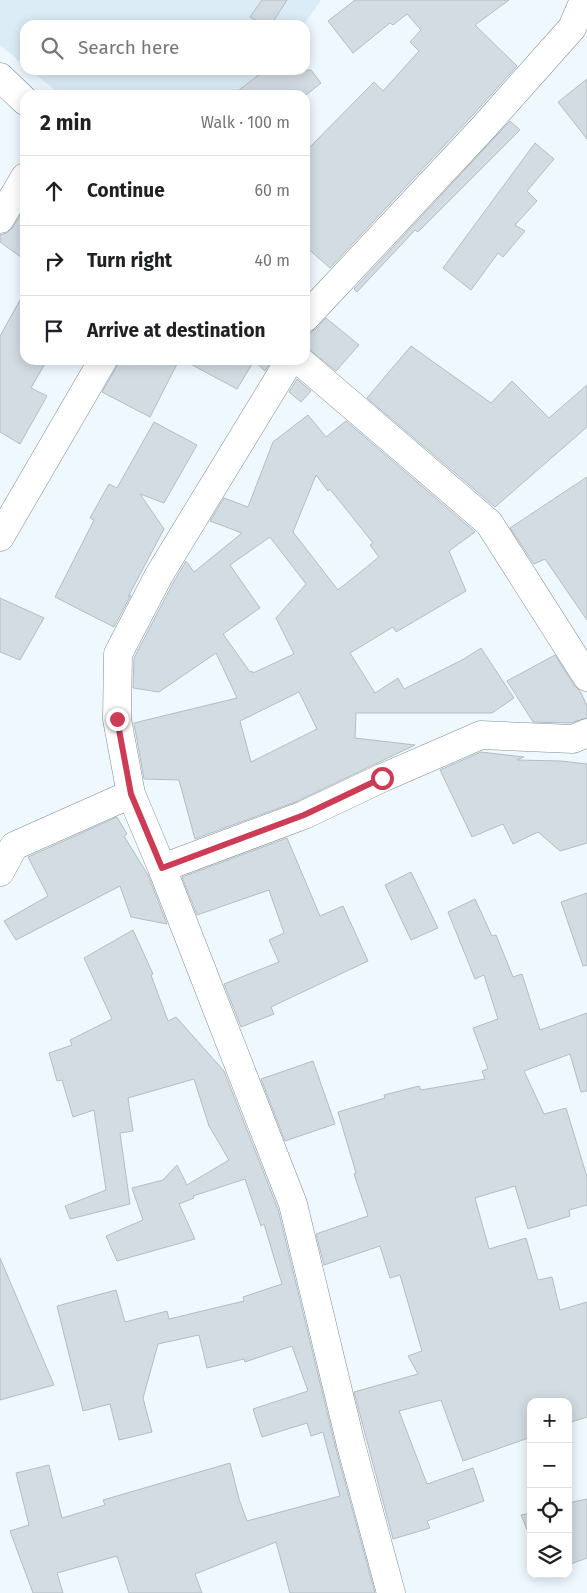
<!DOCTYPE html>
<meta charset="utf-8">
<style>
body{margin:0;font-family:"Fira Sans",sans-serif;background:#f2f2f2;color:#202124}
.controls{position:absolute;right:15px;bottom:15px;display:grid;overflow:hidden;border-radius:10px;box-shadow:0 2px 12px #0003}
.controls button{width:45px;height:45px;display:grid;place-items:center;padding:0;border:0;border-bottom:1px solid #e0e0e0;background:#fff;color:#202124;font:25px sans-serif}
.stop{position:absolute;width:15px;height:15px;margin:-11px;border:4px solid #cc3c55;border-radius:50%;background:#fff}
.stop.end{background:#cc3c55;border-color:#fff;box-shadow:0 1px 5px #0008}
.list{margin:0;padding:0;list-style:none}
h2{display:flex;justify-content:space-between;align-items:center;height:65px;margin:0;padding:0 20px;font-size:21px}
h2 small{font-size:16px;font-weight:400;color:#757577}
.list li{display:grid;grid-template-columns:32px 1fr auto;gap:15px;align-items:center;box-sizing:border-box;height:70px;padding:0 20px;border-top:1px solid #e0e0e0}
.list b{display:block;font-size:19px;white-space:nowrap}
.list em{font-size:16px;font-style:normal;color:#757577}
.icon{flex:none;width:28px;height:28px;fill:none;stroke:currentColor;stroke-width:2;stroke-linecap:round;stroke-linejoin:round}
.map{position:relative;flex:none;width:587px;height:1593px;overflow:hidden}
.search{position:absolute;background:#fff;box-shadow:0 2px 12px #0003;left:20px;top:20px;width:290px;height:55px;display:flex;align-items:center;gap:12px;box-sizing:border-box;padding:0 18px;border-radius:15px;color:#757577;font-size:19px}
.panel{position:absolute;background:#fff;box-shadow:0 2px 12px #0003;left:20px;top:90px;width:290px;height:275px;border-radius:15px}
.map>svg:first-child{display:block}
.built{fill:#dbecf7}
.building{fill:#d3dce2;stroke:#b3bdc2;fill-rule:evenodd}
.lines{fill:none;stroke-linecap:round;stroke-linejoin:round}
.minor-casing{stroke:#838c91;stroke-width:29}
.minor{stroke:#fff;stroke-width:28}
.route{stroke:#cc3c55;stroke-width:6}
</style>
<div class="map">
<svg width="587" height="1593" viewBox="0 0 587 1593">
<rect width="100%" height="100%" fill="#eef8fe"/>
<!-- built -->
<path class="built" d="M0 0H321L304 25H25V66L0 45Z
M30 70H274L258 95H61Z"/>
<!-- building -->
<path class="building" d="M262 0H287L271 25H264L250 17Z
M355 0H509L475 25 517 66 471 117 330 268 305 246V152L374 82 383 91 419 51 410 42 421 30 407 14 393 25 390 23 353 53 328 21Z
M265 70H311L321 83 306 95H233Z
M587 79V139L558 102Z
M510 121 520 130 418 232 415 230 357 292 354 289Z
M535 143 554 159 527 191 537 201 515 225 525 231 503 257 498 253 471 290 443 268Z
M22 212 25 214V260L0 242V235L7 233 13 227Z
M25 291V360H47L31 388 47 396 20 444 0 432V336Z
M326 318 359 345 336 371 305 346V333H310L316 329Z
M411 346 491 403 512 381 549 418 587 385V427L495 507 367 398Z
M119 360H179L150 417 102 392 116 368Z
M183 360H272L265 371 254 361 237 389Z
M297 379 311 391 301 402 289 392Z
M308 415 326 437 346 421 475 532 449 551 466 591 396 632 393 627 350 653 375 693 398 678 404 689 464 659 481 648 514 698 492 713H356L355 738 415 745 298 801 195 839 179 780 144 779 134 723 237 698 216 653 159 692 133 688 134 658 173 583 186 561 194 572 242 533 210 521 224 498 248 507 273 442ZM316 475 328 491 330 489 373 543 370 545 379 557 338 590 293 532ZM270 537 306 584 276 618 294 654 253 673 252 671 250 672 223 634 260 608 230 565ZM299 692 317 729 251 762 240 721Z
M154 422 197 445 164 503 140 494 164 529 128 597 131 595 114 627 55 597 94 520 90 518 109 484 117 488Z
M587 477V620L545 559 534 564 510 528Z
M0 598 44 618 20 660 0 652Z
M555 655 574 685 580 691 587 706V718L570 723 533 722 507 681Z
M481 752 524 757 517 760 561 761 587 764V843L560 851 538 832 513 844 503 824 472 837 440 770Z
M117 817 127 834 124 836 148 875 167 924 131 917 120 886 16 940 4 921 48 896 28 857Z
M287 838 320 916 343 906 368 961 271 1007 274 1014 241 1027 224 984 279 962 269 940 284 933 269 890 197 915 182 877Z
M411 872 438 928 411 940 385 885Z
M587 893V965L583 966 561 902Z
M475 899 492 936 496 935 513 977 522 974 540 1030 587 1013V1091L581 1092 570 1054 524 1071 544 1114 566 1108 587 1177V1205L569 1210 570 1216 528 1229 515 1186 475 1198 489 1249 526 1238 538 1280 552 1277 560 1310 587 1302V1417L568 1423V1402H531V1437L463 1461 441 1400 399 1411 427 1484 473 1468 484 1501 427 1521 430 1528 393 1539 354 1392 418 1374 408 1356 422 1351 400 1275 390 1278 380 1246 324 1265 316 1234 368 1216 354 1174 356 1173 338 1112 385 1098 384 1095 419 1086 421 1090 485 1079 482 1071 488 1069 473 1028 498 1019 484 975 475 979 448 912Z
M133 930 153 974 151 975 168 1021 176 1017 224 1071 278 1209 336 1449 375 1593H290L276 1542 195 1574 202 1593H129L117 1556 57 1573 63 1593H33L10 1531 29 1525 16 1473 49 1465 62 1518 105 1505 103 1500 230 1463 239 1499 247 1521 340 1496 323 1432 311 1436 307 1423 262 1437 253 1409 308 1391 292 1346 245 1362 244 1359 207 1368 199 1335 158 1344 143 1398 152 1432 119 1440 110 1404 83 1411 57 1306 116 1290 125 1322 167 1311 169 1319 244 1301 243 1297 282 1284 264 1224 261 1226 245 1179 193 1196 194 1198 179 1204 195 1239 117 1261 106 1236 143 1220 132 1188 163 1180 177 1165 187 1185 229 1160 209 1126 194 1079 128 1098 133 1131 120 1133 130 1204 70 1219 65 1206 106 1190 94 1110 73 1117 62 1080 57 1081 49 1053 72 1045 70 1040 112 1019 84 958Z
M313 1061 335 1124 285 1141 261 1079Z
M0 1258 54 1385 0 1400Z
M587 1499V1558L568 1565V1503Z
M531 1513V1539L521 1515Z"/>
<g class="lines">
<!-- minor casing -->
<g class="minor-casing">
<path id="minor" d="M0 77 25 101
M0 219 25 177
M305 318 483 128 572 28 584 0
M290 360 159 575 118 654 117 719 131 794 162 868 293 1204 351 1445 391 1593
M299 360 489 523 587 677
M0 537 103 360
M162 868 304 815 382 778 481 735 573 739 587 733
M0 872 14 846 131 794"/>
</g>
<!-- minor -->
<use href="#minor" class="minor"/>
</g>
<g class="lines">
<!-- route -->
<path class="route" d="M117 719 131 794 162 868 304 815 382 778"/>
</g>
</svg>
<div class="controls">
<button>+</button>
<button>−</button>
<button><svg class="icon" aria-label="locate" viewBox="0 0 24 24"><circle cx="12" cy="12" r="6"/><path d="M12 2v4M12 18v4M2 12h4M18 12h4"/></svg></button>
<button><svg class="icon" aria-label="layers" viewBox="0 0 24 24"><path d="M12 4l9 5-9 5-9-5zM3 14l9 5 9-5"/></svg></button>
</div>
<div class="stop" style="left:382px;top:778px"></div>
<div class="stop end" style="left:117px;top:719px"></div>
<div class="search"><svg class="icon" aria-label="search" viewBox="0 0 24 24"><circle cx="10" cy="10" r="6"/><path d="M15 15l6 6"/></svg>Search here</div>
<section class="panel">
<h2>2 min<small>Walk · 100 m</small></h2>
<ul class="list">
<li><svg class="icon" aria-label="ahead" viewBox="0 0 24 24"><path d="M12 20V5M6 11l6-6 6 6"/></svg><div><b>Continue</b></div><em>60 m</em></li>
<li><svg class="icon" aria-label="right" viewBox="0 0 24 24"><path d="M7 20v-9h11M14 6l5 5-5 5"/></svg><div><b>Turn right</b></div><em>40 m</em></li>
<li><svg class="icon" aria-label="arrive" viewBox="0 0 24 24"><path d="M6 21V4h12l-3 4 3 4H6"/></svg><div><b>Arrive at destination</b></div></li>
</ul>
</section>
</div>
